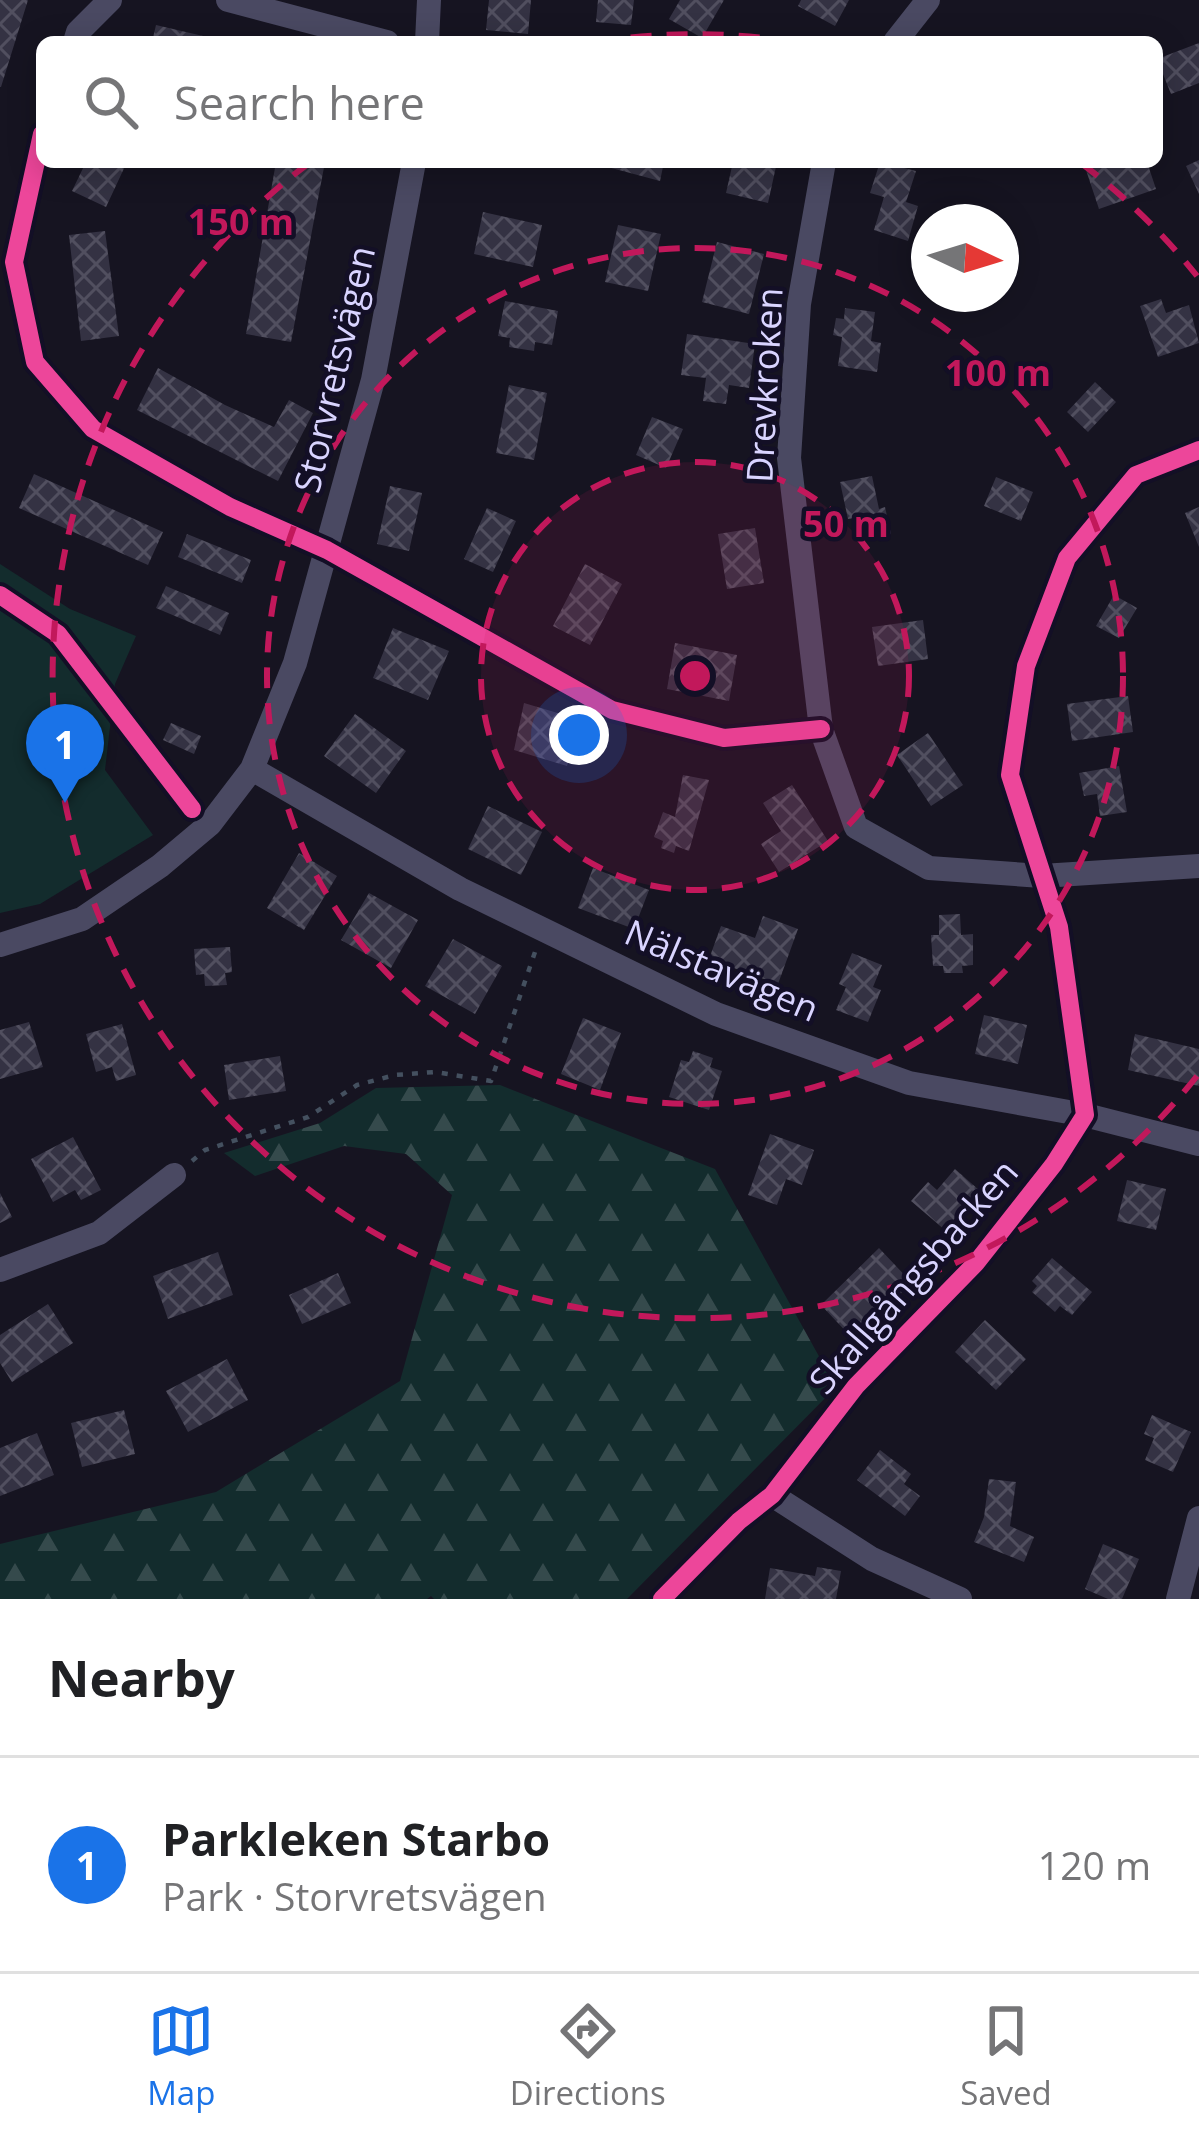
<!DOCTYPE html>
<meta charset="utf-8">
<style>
body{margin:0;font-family:"Open Sans",sans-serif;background:#f6f6f6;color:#202124}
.compass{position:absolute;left:911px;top:204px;width:108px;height:108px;border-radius:50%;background:#fff;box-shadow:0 6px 30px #0003;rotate:94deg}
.you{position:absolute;left:579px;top:735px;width:42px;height:42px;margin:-30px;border:9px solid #fff;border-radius:50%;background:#1a73e8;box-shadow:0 0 0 18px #1a73e833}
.badge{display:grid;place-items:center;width:78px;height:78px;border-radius:50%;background:#1a73e8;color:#fff;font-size:39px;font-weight:700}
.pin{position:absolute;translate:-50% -99px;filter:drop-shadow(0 3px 6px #0008)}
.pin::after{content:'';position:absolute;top:63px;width:42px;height:36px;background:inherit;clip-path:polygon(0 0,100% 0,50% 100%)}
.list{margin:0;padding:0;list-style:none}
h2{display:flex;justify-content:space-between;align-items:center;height:156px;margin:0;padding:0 48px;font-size:51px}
h2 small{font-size:39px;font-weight:400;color:#757577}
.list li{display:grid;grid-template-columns:78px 1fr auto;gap:36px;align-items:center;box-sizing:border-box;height:216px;padding:0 48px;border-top:3px solid #e0e0e0}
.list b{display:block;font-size:45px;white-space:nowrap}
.list p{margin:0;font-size:39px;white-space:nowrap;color:#757577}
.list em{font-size:39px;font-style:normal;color:#757577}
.icon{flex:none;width:66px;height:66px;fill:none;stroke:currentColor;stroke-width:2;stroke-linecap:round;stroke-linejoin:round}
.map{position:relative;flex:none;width:1199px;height:1599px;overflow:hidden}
.search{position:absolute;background:#fff;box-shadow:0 6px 30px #0003;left:36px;right:36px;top:36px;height:132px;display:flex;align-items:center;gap:30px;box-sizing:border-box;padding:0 42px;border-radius:18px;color:#757577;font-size:45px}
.sheet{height:372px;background:#fff}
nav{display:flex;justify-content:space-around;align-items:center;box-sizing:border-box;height:168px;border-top:3px solid #e0e0e0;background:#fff;font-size:33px;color:#757577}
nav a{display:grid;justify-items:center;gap:6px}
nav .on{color:#1a73e8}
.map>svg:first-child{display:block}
.forest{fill:url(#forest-firs)}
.park{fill:#132c2d}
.building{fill:url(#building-cross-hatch)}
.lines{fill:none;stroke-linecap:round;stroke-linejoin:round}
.path{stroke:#44505f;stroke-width:4.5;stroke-dasharray:6 9;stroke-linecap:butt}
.street{stroke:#4a4962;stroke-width:24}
.cycleway-casing{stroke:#130f26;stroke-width:26}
.cycleway{stroke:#ed469a;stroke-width:18}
.ring{fill:none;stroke:#c2185b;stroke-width:6;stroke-dasharray:21 15}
.labels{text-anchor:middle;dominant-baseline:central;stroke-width:9;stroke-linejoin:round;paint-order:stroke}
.street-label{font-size:36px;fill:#d9d4ff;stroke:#130f26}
.centre{fill:#c2185b;stroke:#130f26;stroke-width:6}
.ring-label{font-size:36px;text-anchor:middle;font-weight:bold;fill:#c2185b;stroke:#130f26;stroke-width:9;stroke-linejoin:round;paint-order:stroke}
</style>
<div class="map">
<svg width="1199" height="1599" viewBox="0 0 1199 1599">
<defs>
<pattern id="forest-firs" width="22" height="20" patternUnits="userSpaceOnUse" patternTransform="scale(3)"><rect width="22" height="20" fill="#132c2d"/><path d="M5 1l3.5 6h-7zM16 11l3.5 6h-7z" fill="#354a4c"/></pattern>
<pattern id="building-cross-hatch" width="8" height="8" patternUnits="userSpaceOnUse" patternTransform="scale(3)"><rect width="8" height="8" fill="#343243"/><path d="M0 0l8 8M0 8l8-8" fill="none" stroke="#514f5f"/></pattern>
</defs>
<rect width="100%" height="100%" fill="#161421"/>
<!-- forest -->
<path class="forest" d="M500 1085 715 1169 836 1387 627 1599H434L431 1596 427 1599H0V1544L216 1492 400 1381 452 1195 406 1154 344 1146 255 1176 224 1153 320 1123 376 1088Z"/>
<!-- park -->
<path class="park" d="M0 564 70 609 136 636 115 684 105 770 153 835 40 904 0 913Z"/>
<!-- building -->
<path class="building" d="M0 0H28L1 87H0Z
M489 0H531L528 34 486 30Z
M598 0H634L631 25 596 22Z
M680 0H724L702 38 669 19Z
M801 0H849L835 26 798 6Z
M156 25 203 36 202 42H152Z
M1199 43V83L1171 94 1157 59Z
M1199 160V194L1186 166Z
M86 162H127L106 207 72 191Z
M276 162H325L291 342 246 334Z
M589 162H664L660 181Z
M733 162H777L768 203 726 193Z
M880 162 916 171 906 202 918 206 908 241 874 230 884 197 870 193Z
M1090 162H1147L1156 189 1099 209 1084 164Z
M483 212 542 225 533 267 474 254Z
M618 225 661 234 648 291 605 282Z
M105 231 119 336 81 341 69 235Z
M717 242 764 254 749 314 702 302Z
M1161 299 1166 313 1189 305 1199 343 1158 357 1140 306Z
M505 301 558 311 552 345 535 342 534 351 509 347 510 338 498 336Z
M845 308 875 312 871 341 881 343 877 372 838 366 842 337 833 335 836 318 844 319Z
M687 334 755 344 749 388 729 385 726 404 703 401 706 378 681 375Z
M158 368 225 405 274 427 289 400 313 413 278 481 137 410Z
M1095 382 1116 402 1088 432 1067 412Z
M509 385 547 393 534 460 496 453Z
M652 417 683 429 666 468 636 455Z
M34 474 163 532 148 565 19 508Z
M872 476 879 509 885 507 891 534 865 539 861 517 848 519 840 482Z
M996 477 1033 492 1021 521 984 506Z
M390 486 422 493 409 551 377 544Z
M1199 507V547L1185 513Z
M487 508 516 521 493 572 464 559Z
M755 528 764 583 727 589 718 534Z
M187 534 251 560 242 583 178 557Z
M585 564 622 584 590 645 553 626Z
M166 586 229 613 220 635 156 608Z
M1114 595 1137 608 1119 638 1096 626Z
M923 620 928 659 878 666 872 627Z
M393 628 449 651 428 700 373 678Z
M675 643 737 655 729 701 667 689Z
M1128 696 1133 732 1072 741 1067 704Z
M524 703 561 714 558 721 579 727 567 766 514 750Z
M355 714 406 751 376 793 324 756Z
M171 723 201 736 194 754 163 740Z
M928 733 963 785 931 806 897 755Z
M1119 766 1127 812 1100 816 1097 794 1084 796 1079 773Z
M683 775 709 780 689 851 676 846 674 853 661 848 663 841 654 837 663 812 675 817Z
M792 785 828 841 779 872 761 844 781 831 763 803Z
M488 806 542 832 521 875 468 849Z
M299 853 337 876 304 930 267 908Z
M593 868 649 890 634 929 578 908Z
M369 893 418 920 391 968 341 940Z
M960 914 961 935 973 934V965L962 966 963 973H944L943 966H933L931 935H939V915Z
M763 916 798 929 778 984 709 959 721 926 755 938Z
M453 939 502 966 475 1014 425 986Z
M230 947 232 972 225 973 227 985 205 986 204 974 196 975 194 949Z
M852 953 882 965 873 987 881 990 868 1022 836 1010 846 987 839 984Z
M984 1015 1027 1025 1018 1064 975 1054Z
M583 1018 621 1033 600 1090 561 1074Z
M29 1022 43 1067 0 1079V1030Z
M122 1024 136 1075 116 1081 112 1067 96 1072 86 1034Z
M1135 1034 1199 1049V1086L1128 1070Z
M693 1051 713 1058 710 1067 722 1071 709 1110 669 1097 681 1060 689 1062Z
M280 1056 286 1091 229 1100 224 1065Z
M770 1134 814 1150 802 1185 786 1179 777 1205 748 1195Z
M73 1137 101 1190 81 1200 75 1190 53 1202 31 1159Z
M955 1169 979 1190 945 1230 911 1201 928 1182 937 1190Z
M1127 1180 1166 1189 1156 1230 1117 1221Z
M0 1193 12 1217 0 1223Z
M879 1248 912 1283 853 1339 821 1305Z
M218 1252 233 1295 168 1319 153 1276Z
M1052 1258 1092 1292 1072 1315 1060 1306 1055 1312 1032 1292 1037 1286 1032 1281Z
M338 1273 351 1303 302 1324 289 1295Z
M48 1304 73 1343 12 1382 0 1363V1335Z
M985 1320 1026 1359 996 1390 955 1352Z
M227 1359 248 1400 188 1432 166 1391Z
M124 1410 135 1454 82 1467 71 1423Z
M1152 1415 1191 1432 1173 1472 1145 1460 1154 1438 1144 1434Z
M37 1433 54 1475 0 1496V1448Z
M880 1450 911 1474 904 1484 920 1496 905 1516 857 1480Z
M989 1479 1016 1482 1010 1526 1034 1537 1024 1562 974 1542 984 1517Z
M1103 1544 1139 1559 1122 1599H1108L1085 1589Z
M817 1567 841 1571 836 1599H765L770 1568 815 1576Z"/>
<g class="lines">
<!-- path -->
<path class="path" d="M192 1161 205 1150 308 1117 357 1085 395 1075 435 1072 491 1081 535 952"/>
<!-- street -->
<path class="street" d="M228 0 387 42
M75 42 78 32 110 0
M427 42 429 0
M895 42 928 0
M42 134 14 262 35 362 93 429 230 507 327 550 612 710 724 738 821 729
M824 162 799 304 789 458 821 729 856 827 929 868 1042 876 1199 866
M252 769 460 889 716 1014 909 1083 1085 1115 1199 1144
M0 945 82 919 160 866 210 824 252 769 295 663 373 380 414 162
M0 1270 99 1233 174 1175
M772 1495 872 1559 960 1599
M662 1599 739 1521 772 1495 856 1386 976 1263 1054 1164 1085 1115 1059 927 1010 775 1026 666 1067 558 1136 475 1199 450
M1178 1599 1199 1518"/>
<!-- cycleway casing -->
<g class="cycleway-casing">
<path id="cycleway" d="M42 134 14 262 35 362 93 429 230 507 327 550 612 710 724 738 821 729
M0 595 58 634 192 809
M662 1599 739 1521 772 1495 856 1386 976 1263 1054 1164 1085 1115 1059 927 1010 775 1026 666 1067 558 1136 475 1199 450"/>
</g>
<!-- cycleway -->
<use href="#cycleway" class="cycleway"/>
</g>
<!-- distance rings -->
<circle cx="695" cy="676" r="214" fill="#c2185b" fill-opacity=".12"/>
<g class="ring">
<circle cx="695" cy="676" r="214"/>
<circle cx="695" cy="676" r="428"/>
<path d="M1197 1076A642 642 0 1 1 309 163M595 42A642 642 0 0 1 795 42M1081 163A642 642 0 0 1 1197 276"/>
</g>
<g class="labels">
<!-- street labels -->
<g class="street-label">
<text transform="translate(334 369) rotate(-77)">Storvretsvägen</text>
<text transform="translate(764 385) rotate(-87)">Drevkroken</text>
<text transform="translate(722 970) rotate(23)">Nälstavägen</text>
<text transform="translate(913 1276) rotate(-49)">Skallgångsbacken</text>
</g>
</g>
<circle cx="695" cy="676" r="18" class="centre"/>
<g class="ring-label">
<text x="241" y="235">150 m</text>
<text x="998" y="386">100 m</text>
<text x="846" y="537">50 m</text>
</g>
</svg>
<svg class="compass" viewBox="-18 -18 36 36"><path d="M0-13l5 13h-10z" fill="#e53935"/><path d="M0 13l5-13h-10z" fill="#757577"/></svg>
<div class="you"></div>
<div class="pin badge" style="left:65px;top:803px">1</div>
<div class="search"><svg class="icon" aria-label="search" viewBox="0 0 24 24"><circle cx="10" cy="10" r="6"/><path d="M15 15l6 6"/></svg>Search here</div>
</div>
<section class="sheet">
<h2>Nearby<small></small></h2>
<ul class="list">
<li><span class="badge">1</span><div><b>Parkleken Starbo</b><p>Park · Storvretsvägen</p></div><em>120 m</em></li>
</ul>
</section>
<nav>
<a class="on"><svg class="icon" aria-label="map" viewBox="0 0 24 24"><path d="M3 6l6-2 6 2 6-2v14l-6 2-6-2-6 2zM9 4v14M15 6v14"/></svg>Map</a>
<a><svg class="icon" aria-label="directions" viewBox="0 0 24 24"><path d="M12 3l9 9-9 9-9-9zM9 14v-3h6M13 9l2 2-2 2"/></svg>Directions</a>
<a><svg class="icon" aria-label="saved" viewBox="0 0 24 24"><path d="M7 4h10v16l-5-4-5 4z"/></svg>Saved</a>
</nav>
